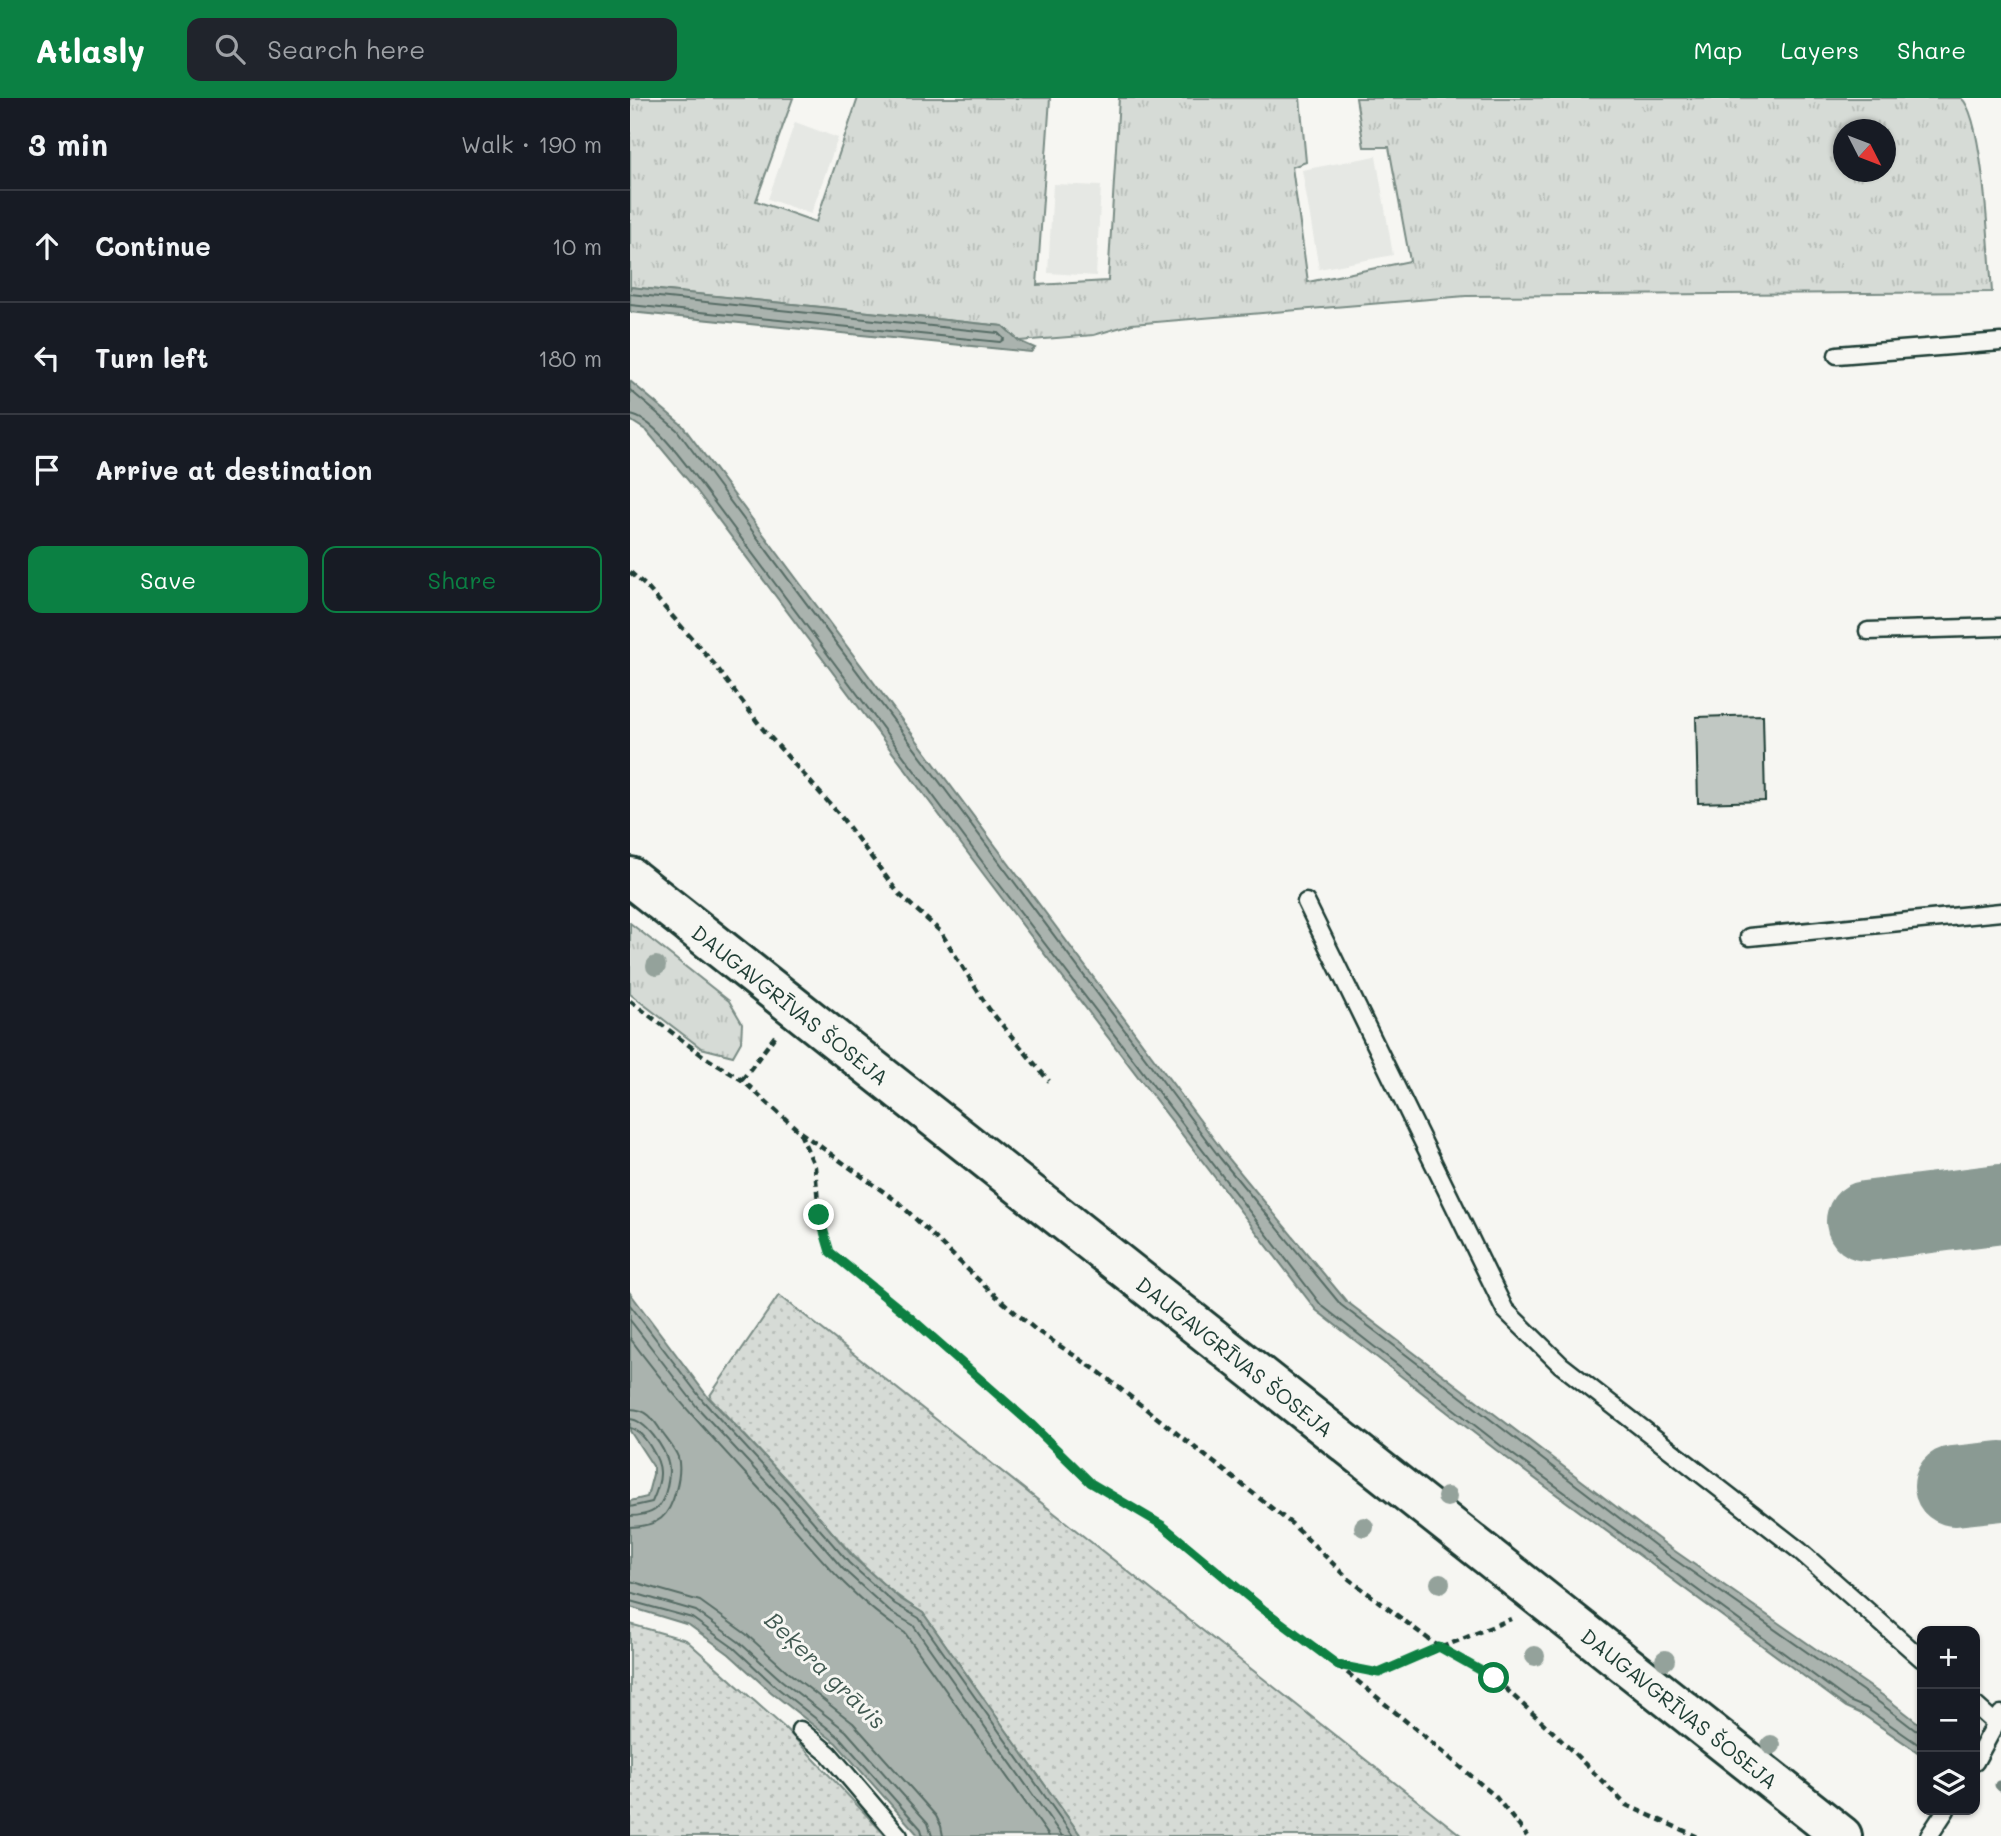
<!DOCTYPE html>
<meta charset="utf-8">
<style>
body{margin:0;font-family:Mali,sans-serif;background:#20242c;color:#f1f3f6}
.controls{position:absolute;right:21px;bottom:21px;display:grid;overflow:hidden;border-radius:14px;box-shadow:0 2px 5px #0004}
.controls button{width:63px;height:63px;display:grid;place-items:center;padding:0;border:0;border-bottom:2px solid #363941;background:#171b24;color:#f1f3f6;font:35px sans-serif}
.compass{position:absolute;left:1203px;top:21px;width:63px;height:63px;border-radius:50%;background:#171b24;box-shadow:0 2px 5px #0004;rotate:132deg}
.stop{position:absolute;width:21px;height:21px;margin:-16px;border:5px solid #0b8043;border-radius:50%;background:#fff}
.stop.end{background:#0b8043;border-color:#fff;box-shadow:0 2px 7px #0008}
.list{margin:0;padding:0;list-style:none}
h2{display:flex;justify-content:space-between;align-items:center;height:91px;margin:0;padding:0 28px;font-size:30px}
h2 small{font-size:23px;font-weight:400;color:#9ea1a6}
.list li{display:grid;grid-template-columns:46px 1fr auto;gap:21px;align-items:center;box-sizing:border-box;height:112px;padding:0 28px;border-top:2px solid #363941}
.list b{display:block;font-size:26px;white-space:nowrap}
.list em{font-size:23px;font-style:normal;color:#9ea1a6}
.actions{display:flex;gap:14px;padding:21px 28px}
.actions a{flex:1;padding:16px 0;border:2px solid #0b8043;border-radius:14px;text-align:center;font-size:24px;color:#0b8043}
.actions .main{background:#0b8043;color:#fff}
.icon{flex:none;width:38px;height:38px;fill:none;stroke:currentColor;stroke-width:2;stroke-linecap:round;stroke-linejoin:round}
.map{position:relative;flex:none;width:1371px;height:1738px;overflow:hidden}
header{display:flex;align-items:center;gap:42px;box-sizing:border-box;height:98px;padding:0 35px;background:#0b8043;color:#fff}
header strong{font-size:33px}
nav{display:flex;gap:38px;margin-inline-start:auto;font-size:24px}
.search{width:490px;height:63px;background:#20242c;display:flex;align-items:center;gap:18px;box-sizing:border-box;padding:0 24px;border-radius:14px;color:#9ea1a6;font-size:26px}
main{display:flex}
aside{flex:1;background:#171b24}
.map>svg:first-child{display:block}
.built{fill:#e6e8e4}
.grass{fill:url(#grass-tufts);stroke:#7a8c85;stroke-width:2;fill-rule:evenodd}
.garden{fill:url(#garden-dots);stroke:#7a8c85;stroke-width:2}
.water{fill:#aab3ae;stroke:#72847d;stroke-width:2}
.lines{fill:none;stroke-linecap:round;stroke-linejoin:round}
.shore{stroke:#576c65;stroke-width:2}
.stream{stroke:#72847d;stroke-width:9}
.taxiway{stroke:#8a9a93;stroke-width:80}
.building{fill:#c1c8c3;stroke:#1f3d34;stroke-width:2}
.lane-casing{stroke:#1f3d34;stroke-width:21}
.secondary-casing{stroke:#1f3d34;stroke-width:44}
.path{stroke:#1f3d34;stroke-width:4.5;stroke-dasharray:7 5;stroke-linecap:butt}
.lane{stroke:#f6f6f2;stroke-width:16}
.secondary{stroke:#f6f6f2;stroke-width:38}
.tree{fill:#94a29b}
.route{stroke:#0b8043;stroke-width:9}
.labels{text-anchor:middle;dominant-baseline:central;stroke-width:6;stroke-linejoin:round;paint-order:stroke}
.street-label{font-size:21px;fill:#1f3d34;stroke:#f6f6f2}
.water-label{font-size:23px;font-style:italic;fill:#425a52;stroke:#f6f6f2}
</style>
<header>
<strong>Atlasly</strong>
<div class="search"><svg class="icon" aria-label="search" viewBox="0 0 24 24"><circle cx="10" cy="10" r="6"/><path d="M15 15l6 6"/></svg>Search here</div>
<nav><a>Map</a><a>Layers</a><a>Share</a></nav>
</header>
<main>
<aside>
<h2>3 min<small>Walk · 190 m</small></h2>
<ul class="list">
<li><svg class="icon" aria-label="ahead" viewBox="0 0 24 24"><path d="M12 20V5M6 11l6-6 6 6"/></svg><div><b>Continue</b></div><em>10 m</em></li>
<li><svg class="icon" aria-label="left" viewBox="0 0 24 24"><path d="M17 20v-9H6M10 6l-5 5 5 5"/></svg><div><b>Turn left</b></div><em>180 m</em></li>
<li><svg class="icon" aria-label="arrive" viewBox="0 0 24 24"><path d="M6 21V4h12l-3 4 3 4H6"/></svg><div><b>Arrive at destination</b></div></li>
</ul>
<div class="actions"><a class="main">Save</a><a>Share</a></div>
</aside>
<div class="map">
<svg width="1371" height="1738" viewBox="0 0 1371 1738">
<defs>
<pattern id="grass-tufts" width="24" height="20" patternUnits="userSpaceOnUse" patternTransform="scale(1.75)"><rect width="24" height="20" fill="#d6dbd6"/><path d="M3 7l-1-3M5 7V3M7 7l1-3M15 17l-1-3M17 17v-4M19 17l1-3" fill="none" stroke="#b7bdb8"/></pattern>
<pattern id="garden-dots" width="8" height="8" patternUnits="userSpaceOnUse" patternTransform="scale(1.75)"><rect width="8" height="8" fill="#d6dbd6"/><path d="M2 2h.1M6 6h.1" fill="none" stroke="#b7bdb8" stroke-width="1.8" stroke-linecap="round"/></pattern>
</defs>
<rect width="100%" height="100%" fill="#f6f6f2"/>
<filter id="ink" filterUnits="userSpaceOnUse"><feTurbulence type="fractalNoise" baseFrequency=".0143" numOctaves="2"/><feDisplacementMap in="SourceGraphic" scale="14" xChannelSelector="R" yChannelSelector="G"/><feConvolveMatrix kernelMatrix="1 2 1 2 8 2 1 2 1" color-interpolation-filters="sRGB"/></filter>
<g filter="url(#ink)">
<!-- built -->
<path class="built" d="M165 24 208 40 181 116 138 101Z
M746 58 763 157 689 171 672 72Z
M423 86 471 88 466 178 418 175Z"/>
<!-- grass -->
<path class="grass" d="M0 0H163L126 103 186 124 228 0H420L407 187 478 183 489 0H670L676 64 662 69 678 184 780 163 759 49H734L726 0H1331C1354 18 1359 159 1362 194L836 198 502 226 464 237 389 243 372 228 0 189ZM1213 32H1255V74H1213Z
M0 825 99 903 112 925 111 944 103 958 71 950 0 896Z"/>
<!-- garden -->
<path class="garden" d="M149 1197 832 1738H451L293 1515C241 1484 206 1438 166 1393 138 1361 108 1330 79 1299Z
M0 1526 56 1542 156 1631 256 1738H0Z"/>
<!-- water -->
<path class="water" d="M0 189 373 228 389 243 405 250 401 254 0 214Z
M0 283 52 327 595 1056 716 1203 1039 1449 1255 1599 1292 1628V1657L1232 1616 1216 1609 866 1352 686 1212 358 782 67 393 17 333 0 322Z
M0 1195 78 1299 166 1392 224 1460 269 1500 293 1515 451 1738H289L206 1645 141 1594 99 1556 59 1527 0 1509V1403L17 1399 23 1376V1368L0 1333Z"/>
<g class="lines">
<!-- shore -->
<path class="shore" d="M0 196 368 235 374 241 370 244 0 207
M0 292 47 332 590 1060 711 1207 1035 1455 1250 1605 1285 1632 1292 1633
M0 317C25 320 57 369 73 389L363 778 691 1207 870 1347 1219 1603 1236 1610 1292 1649
M0 1207 73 1303 160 1397 219 1465 265 1506 289 1520 443 1738
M0 1222 67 1309 154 1403 213 1471 259 1513 283 1527 432 1738
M0 1240C44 1301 95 1353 146 1409 187 1456 222 1501 275 1535L419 1738
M0 1311C18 1311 24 1322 33 1336 38 1343 45 1351 48 1359 51 1370 49 1381 46 1392 39 1419 29 1428 0 1429
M0 1321C15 1322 35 1350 38 1365 41 1377 36 1403 26 1411 20 1416 8 1418 0 1418
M0 1330C13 1332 31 1362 30 1376 30 1385 26 1395 22 1404L0 1409
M0 1483 70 1503 116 1536 158 1574 223 1625 306 1718 311 1728 313 1738
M0 1494 66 1513 109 1544 151 1582 216 1633 298 1725 302 1738
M0 1503 62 1520 104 1550 145 1588 210 1640 291 1731 293 1738"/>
<!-- stream -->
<path class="stream" d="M1369 1687 1371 1689"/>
<!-- taxiway -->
<path class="taxiway" d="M1236 1123 1371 1106
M1324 1388 1371 1383"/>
</g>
<!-- building -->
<path class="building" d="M1133 617 1135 703 1068 705 1066 619Z"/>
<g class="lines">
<!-- lane casing -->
<g class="lane-casing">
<path id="lane" d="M1207 257 1371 244
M1238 533 1371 529
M676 804 875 1212 931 1267 1170 1453 1292 1561
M1119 839 1371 814
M1345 1607 1365 1625
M170 1632 199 1656 269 1738
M1345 1664 1371 1616
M1299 1738 1316 1712"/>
</g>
<!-- secondary casing -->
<g class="secondary-casing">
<g id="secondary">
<path id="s1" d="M0 779 1212 1738"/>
</g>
</g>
<!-- path -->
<path class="path" d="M0 474 15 487 85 567 132 630 209 716 269 796 310 833 359 911 419 983
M0 903 76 960 112 982 169 1033 185 1069 189 1117 200 1154 281 1220 401 1326 461 1385 532 1427 633 1511 708 1567 794 1638 865 1698 897 1738
M112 982 145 938
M170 1034 268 1104 360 1193 406 1232 469 1274 662 1426 719 1481 809 1549 864 1580 924 1635 996 1707 1066 1738
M709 1567 749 1575 881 1521"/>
<!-- lane -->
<use href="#lane" class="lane"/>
<!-- secondary -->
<use href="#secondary" class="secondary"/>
</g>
<!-- trees -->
<g class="tree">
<circle cx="26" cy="868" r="10"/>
<circle cx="817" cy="1399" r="10"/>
<circle cx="734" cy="1429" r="10"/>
<circle cx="810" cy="1485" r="10"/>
<circle cx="905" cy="1558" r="10"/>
<circle cx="1035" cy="1562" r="10"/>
<circle cx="1141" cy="1647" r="10"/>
</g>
</g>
<g class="lines" filter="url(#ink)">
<!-- route -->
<path class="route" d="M189 1117 200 1154 281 1220 401 1326 461 1385 532 1427 633 1511 708 1567 749 1575 809 1549 864 1580"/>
</g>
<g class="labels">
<!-- street labels -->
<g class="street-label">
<text stroke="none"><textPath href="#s1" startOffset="205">DAUGAVGRĪVAS ŠOSEJA</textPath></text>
<text stroke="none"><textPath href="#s1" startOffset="772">DAUGAVGRĪVAS ŠOSEJA</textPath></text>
<text stroke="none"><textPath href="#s1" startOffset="1339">DAUGAVGRĪVAS ŠOSEJA</textPath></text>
</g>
<!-- water labels -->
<g class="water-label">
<text transform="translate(196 1572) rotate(44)">Beķera grāvis</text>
</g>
</g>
</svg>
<div class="controls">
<button>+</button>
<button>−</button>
<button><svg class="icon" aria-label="layers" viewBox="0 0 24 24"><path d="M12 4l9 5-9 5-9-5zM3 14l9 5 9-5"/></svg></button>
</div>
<svg class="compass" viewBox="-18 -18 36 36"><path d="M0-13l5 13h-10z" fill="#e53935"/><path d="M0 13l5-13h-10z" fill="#9ea1a6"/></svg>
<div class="stop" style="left:864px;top:1580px"></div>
<div class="stop end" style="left:189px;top:1117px"></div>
</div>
</main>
